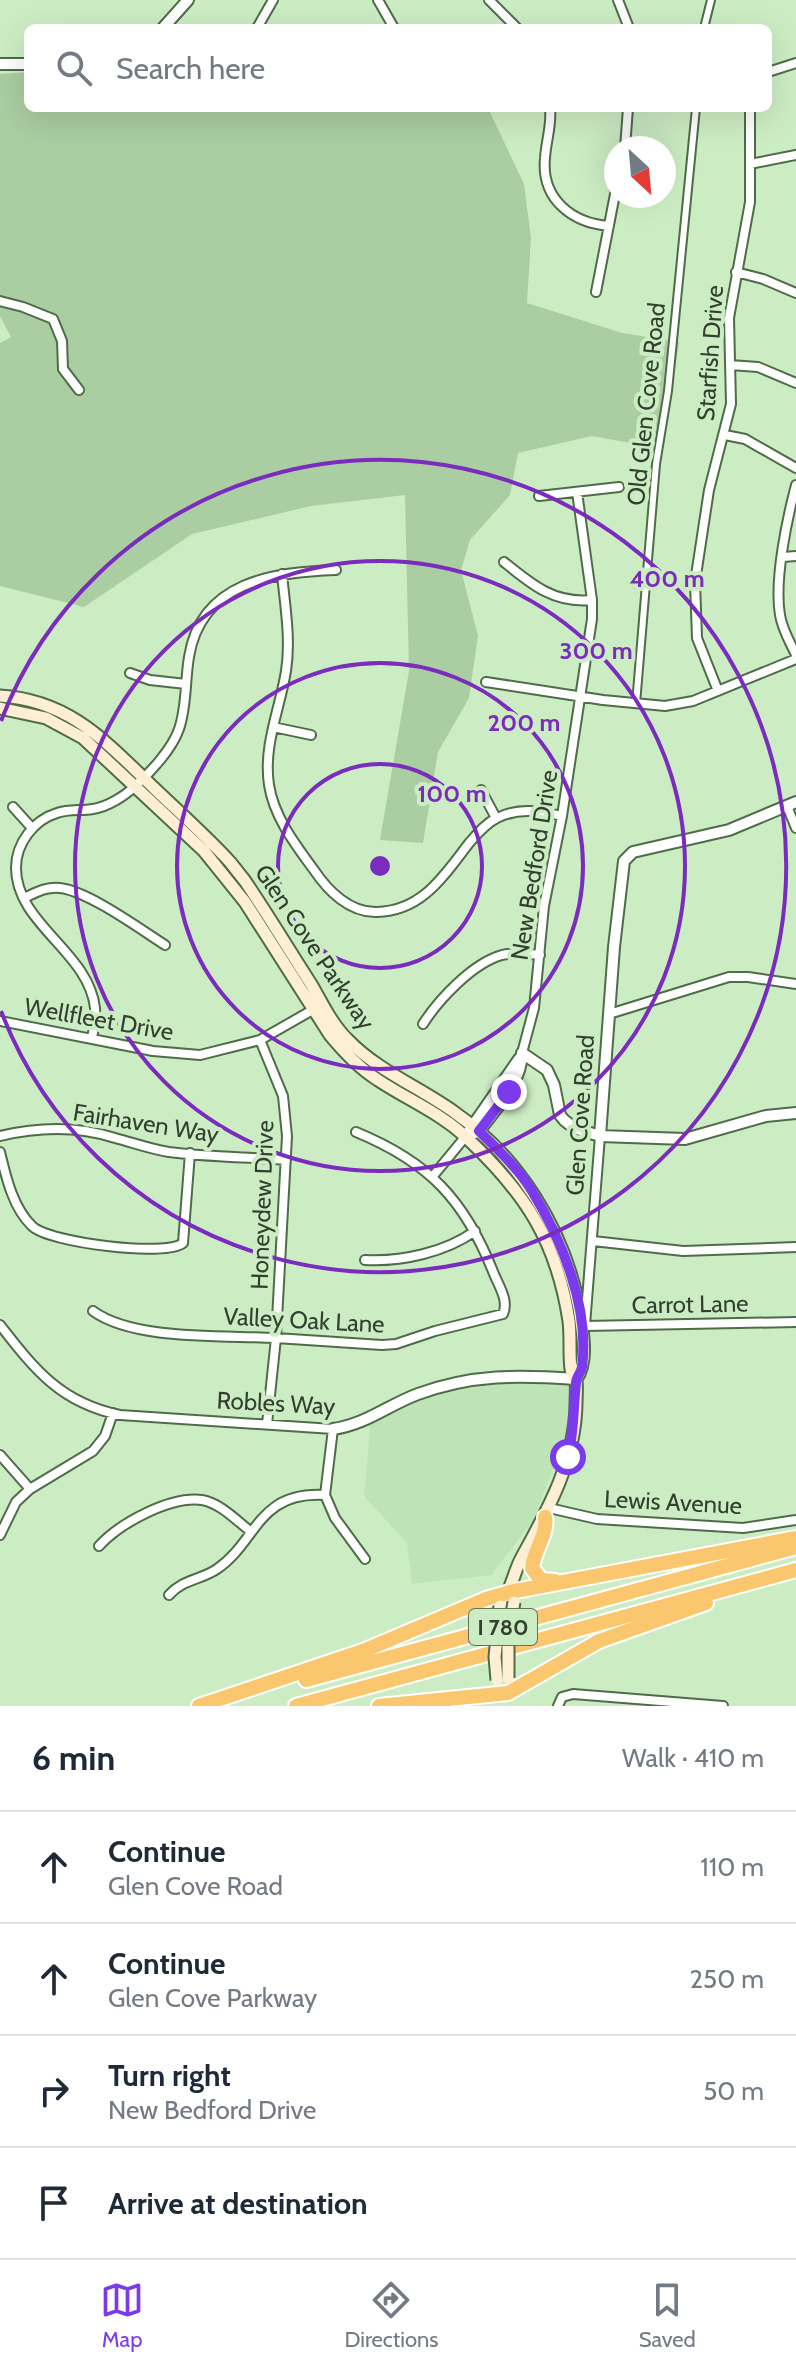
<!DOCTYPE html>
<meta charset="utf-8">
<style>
body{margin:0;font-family:Cabin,sans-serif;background:#f6f6f7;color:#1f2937}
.compass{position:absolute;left:604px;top:136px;width:72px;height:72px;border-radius:50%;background:#fff;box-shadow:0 8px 32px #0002;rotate:154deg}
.stop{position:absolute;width:24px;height:24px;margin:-18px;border:6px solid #7c3aed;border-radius:50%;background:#fff}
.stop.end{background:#7c3aed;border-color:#fff;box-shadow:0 2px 8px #0008}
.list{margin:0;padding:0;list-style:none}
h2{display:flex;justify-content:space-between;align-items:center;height:104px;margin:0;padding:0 32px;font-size:34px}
h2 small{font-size:26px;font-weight:400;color:#747a83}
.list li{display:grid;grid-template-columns:52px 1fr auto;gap:24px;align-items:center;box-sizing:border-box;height:112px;padding:0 32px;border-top:2px solid #e0e1e3}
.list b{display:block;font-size:30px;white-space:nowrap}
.list p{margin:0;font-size:26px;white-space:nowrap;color:#747a83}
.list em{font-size:26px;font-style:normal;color:#747a83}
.icon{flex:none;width:44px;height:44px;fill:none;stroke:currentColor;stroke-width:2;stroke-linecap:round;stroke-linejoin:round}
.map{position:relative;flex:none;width:796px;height:1706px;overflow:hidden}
.search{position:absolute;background:#fff;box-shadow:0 8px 32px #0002;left:24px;right:24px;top:24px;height:88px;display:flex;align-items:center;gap:20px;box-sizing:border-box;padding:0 28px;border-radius:12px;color:#747a83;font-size:30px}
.sheet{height:552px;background:#fff}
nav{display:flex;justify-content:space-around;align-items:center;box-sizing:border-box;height:112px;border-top:2px solid #e0e1e3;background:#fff;font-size:22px;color:#747a83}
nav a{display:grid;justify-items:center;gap:4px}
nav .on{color:#7c3aed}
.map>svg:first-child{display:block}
.built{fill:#bee4b5}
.green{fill:#aacda2}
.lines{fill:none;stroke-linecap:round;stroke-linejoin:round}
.pedestrian-casing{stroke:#4f6c49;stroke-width:10}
.minor-casing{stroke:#4f6c49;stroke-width:12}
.tertiary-casing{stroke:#4f6c49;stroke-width:14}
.secondary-casing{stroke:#4f6c49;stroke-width:15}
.motorway-casing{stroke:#fff;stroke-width:18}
.pedestrian{stroke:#fff;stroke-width:6}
.minor{stroke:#fff;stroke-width:8}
.tertiary{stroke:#fff;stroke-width:10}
.secondary{stroke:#feeed4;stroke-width:11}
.motorway{stroke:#fbc76e;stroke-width:14}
.secondary-bridge-casing{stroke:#4f6c49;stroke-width:15;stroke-linecap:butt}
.secondary-bridge{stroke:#feeed4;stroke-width:11}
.route{stroke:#7c3aed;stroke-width:10}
.ring{fill:none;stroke:#7b2cbf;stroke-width:4}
.labels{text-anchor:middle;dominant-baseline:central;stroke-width:8;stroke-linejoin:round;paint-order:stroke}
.shield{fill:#ccedc4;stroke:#61745c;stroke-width:2}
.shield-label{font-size:22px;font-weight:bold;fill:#334030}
.street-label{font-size:24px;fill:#334030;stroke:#ccedc4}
.centre{fill:#7b2cbf;stroke:#ccedc4;stroke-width:4}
.ring-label{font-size:24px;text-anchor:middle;font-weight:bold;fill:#7b2cbf;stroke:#ccedc4;stroke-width:8;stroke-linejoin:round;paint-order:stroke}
</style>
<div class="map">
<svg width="796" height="1706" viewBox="0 0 796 1706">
<rect width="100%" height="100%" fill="#ccedc4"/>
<!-- built -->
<path class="built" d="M508 1378 573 1384 568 1432 532 1522 491 1575 412 1584 407 1543 364 1496 370 1430 368 1424 412 1402 464 1382Z"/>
<!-- green -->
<path class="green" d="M28 72V108H488L524 184 531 238 527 303 622 333 679 342 663 449 592 436 518 453 510 495 470 540 461 570 478 636 469 698 438 752 423 843 380 840 409 671 405 495 311 506 192 534 84 607 0 586V343L11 337 0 316V74Z"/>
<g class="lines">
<!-- pedestrian casing -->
<g class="pedestrian-casing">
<path id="pedestrian" d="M704 28 711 0
M636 704 656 464 668 391 696 108"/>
</g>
<!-- minor casing -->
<g class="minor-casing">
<path id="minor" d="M378 0 394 28
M489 0 517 28
M618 0 629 28
M257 28 273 0
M768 72 796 63
M550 108C552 125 546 141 545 158 541 199 572 223 609 226
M625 148 628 108
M750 164 796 155
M736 272 763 279 796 293
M596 292 616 189
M0 301 23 307 53 319 62 341 63 369 79 390
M730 365 758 367 796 383
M725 435 745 439 796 468
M796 485C787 519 774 580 780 615 782 629 790 642 796 655
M539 496 619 487
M783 557 796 556
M504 562C531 584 554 604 592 600
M282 574C285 606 291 639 286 671 280 709 263 745 269 785 274 817 295 844 314 870 328 891 350 913 377 912 423 911 444 875 470 842 478 833 486 823 497 818 519 807 540 811 562 816
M130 673 150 680 186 684
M486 682 603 700 665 706 693 701 796 659
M718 691 697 638 695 582 709 490 731 404 729 318 750 202V108
M273 727 311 735
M481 790 496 818
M787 806 796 828
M13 807 32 828
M24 898C35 893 47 886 60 888 88 891 140 929 165 945
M609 1014 729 977H748L796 984
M0 1021 153 1051 200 1055 260 1040 316 1008
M423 1024C439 999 473 963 502 955 514 952 528 954 540 955
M92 1038C94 1028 96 1018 95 1008 89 952 16 924 16 868 16 843 34 820 57 813 69 809 81 811 93 809 107 807 125 796 135 786 151 772 172 749 179 729 187 706 185 680 189 657 201 581 274 572 336 570
M260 1040 283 1096 287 1136 276 1338 267 1424
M522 1053 534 1008 544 906 562 816 592 619V600L577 492
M0 1136C38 1127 78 1126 115 1138 134 1143 150 1149 169 1152 207 1157 247 1157 286 1160
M0 1152C6 1177 13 1208 32 1226 49 1243 167 1257 183 1243L190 1153
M433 1176 466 1136
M593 1241 683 1251 796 1247
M365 1260C402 1262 446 1252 475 1231
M93 1311C134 1341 225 1335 276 1338 311 1340 347 1343 382 1345L396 1344 435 1331 503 1314C509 1301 499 1286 494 1274 465 1200 429 1162 356 1132
M0 1325C35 1370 61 1403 120 1415L333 1429 325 1495 335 1518 365 1559
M585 1325 600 1136
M585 1326 796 1322
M0 1455 30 1489
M549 1508 597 1519 743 1528 796 1520
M0 1535 16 1502 30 1489 93 1451 105 1436 113 1413
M99 1546C120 1523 170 1496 202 1500 220 1503 236 1520 250 1531
M169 1595C183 1579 201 1580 217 1569 258 1541 257 1491 325 1495
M558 1706 562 1697 573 1694 723 1706"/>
</g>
<!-- tertiary casing -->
<g class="tertiary-casing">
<path id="tertiary" d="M163 28 188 0
M0 64H28
M522 1053 547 1070 554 1085 560 1115 564 1120 574 1128 600 1136 685 1139 766 1116 796 1113
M469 1131 519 1059
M472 1134 479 1131C497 1107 521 1084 522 1053
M600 1136 614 947 624 861 633 852 729 830 796 802
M333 1429C367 1424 388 1405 418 1394 473 1374 518 1375 576 1379"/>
</g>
<!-- secondary casing -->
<g class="secondary-casing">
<path id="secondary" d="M0 696C70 700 107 743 155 789 180 813 206 836 230 862L245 881C268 915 289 950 311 984 322 1003 332 1025 348 1040 378 1071 419 1087 454 1112 519 1157 564 1230 579 1308 582 1329 589 1361 576 1379
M0 708 46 718 83 738 204 851 245 902 330 1035C344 1052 359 1068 378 1080 408 1100 443 1114 469 1140 526 1194 557 1242 569 1321 571 1337 569 1355 571 1369 573 1380 574 1370 576 1380 577 1387 576 1397 576 1404 575 1461 549 1508 522 1557 513 1573 512 1590 500 1606"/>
</g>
<!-- motorway casing -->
<g class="motorway-casing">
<path id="motorway" d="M545 1517C548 1534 534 1550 532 1568L541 1580 555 1581
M306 1680 796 1547
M199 1706 363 1651 486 1599 510 1592 796 1538
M296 1706 796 1570
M379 1706 508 1693 599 1641 706 1603"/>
</g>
<!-- pedestrian -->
<use href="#pedestrian" class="pedestrian"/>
<!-- minor -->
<use href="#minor" class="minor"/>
<!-- tertiary -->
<use href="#tertiary" class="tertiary"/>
<!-- secondary -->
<use href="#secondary" class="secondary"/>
<!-- motorway -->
<use href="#motorway" class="motorway"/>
<!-- secondary-bridge casing -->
<g class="secondary-bridge-casing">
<path id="secondary-bridge" d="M508 1678V1637L514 1602
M497 1680 495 1657 500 1606"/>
</g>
<!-- secondary-bridge -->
<use href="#secondary-bridge" class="secondary-bridge"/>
</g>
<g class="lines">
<!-- route -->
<path class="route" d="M509 1092 479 1131C497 1149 518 1168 532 1191 562 1240 590 1308 582 1367 581 1373 576 1377 576 1383 573 1409 574 1432 568 1457"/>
</g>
<!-- distance rings -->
<g class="ring">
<circle cx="380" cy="866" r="102"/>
<circle cx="380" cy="866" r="203"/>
<circle cx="380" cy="866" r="305"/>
<path d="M1 721A406 406 0 1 1 1 1011"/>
</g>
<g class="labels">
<!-- shield labels -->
<rect class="shield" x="469" y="1609" width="68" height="36" rx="6"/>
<g class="shield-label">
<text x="503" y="1627">I 780</text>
</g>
<!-- street labels -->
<g class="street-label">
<text transform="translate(710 353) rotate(-86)">Starfish Drive</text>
<text transform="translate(646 404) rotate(-84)">Old Glen Cove Road</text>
<text transform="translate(534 865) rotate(-81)">New Bedford Drive</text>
<text transform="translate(315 947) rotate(56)">Glen Cove Parkway</text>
<text transform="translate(99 1019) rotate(10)">Wellfleet Drive</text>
<text transform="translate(580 1115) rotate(-86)">Glen Cove Road</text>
<text transform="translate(146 1123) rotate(9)">Fairhaven Way</text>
<text transform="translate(262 1205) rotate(-88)">Honeydew Drive</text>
<text transform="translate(690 1304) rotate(-1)">Carrot Lane</text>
<text transform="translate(304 1320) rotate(3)">Valley Oak Lane</text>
<text transform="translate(276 1403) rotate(3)">Robles Way</text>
<text transform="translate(673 1502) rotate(3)">Lewis Avenue</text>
</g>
</g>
<circle cx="380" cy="866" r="12" class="centre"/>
<g class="ring-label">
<text x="667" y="587">400 m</text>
<text x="596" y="659">300 m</text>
<text x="524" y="731">200 m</text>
<text x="452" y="802">100 m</text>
</g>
</svg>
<svg class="compass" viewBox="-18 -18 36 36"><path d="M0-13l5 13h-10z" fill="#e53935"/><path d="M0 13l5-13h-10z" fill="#747a83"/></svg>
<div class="stop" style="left:568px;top:1457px"></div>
<div class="stop end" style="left:509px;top:1092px"></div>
<div class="search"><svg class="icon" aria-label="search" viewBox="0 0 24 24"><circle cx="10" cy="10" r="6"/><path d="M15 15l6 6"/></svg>Search here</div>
</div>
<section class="sheet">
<h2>6 min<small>Walk · 410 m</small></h2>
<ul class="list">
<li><svg class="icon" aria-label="ahead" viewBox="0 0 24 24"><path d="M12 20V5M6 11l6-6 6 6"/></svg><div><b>Continue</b><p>Glen Cove Road</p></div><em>110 m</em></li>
<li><svg class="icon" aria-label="ahead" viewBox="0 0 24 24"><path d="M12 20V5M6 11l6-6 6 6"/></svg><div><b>Continue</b><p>Glen Cove Parkway</p></div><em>250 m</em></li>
<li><svg class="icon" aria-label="right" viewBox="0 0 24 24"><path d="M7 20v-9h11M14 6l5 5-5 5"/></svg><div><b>Turn right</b><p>New Bedford Drive</p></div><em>50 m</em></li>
<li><svg class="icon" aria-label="arrive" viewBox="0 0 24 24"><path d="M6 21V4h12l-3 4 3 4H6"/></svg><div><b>Arrive at destination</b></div></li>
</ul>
</section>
<nav>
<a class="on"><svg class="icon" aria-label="map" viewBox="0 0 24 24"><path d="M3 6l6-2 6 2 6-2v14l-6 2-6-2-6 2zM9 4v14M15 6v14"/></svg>Map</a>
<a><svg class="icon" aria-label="directions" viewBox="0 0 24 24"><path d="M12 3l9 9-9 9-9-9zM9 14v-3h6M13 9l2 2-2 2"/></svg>Directions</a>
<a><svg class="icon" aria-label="saved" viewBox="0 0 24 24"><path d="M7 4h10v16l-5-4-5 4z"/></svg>Saved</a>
</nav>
